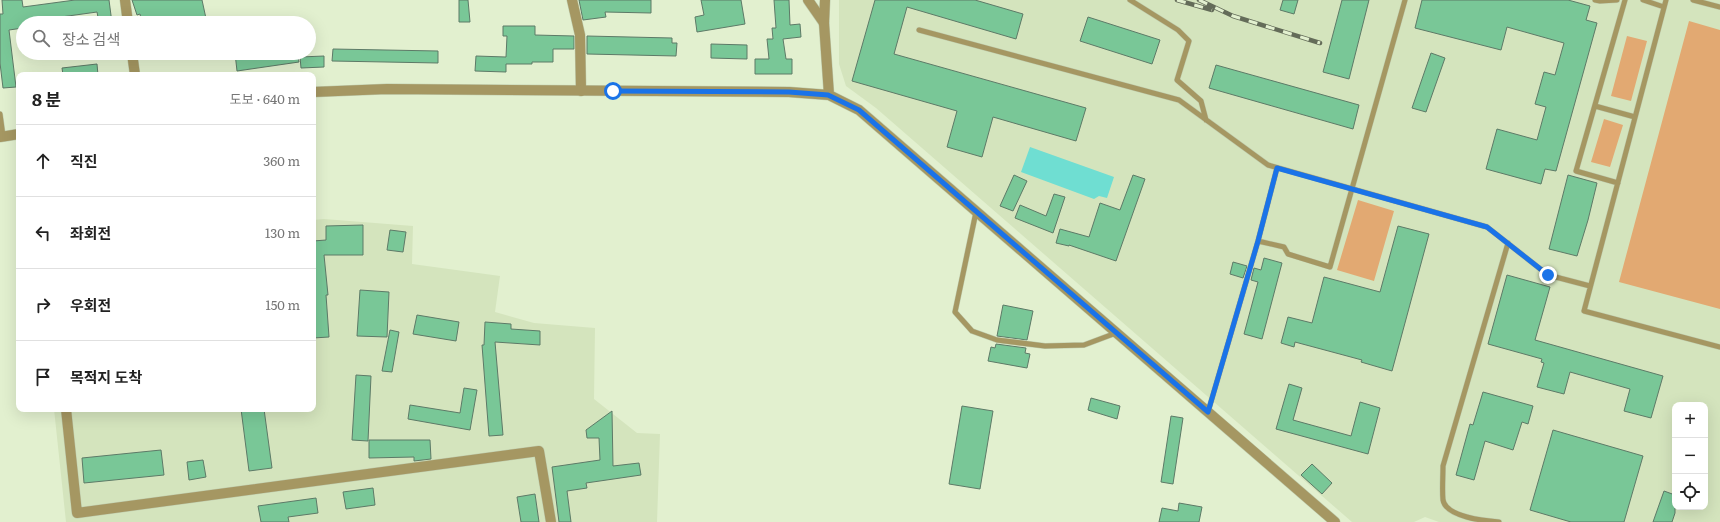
<!DOCTYPE html>
<html lang="ko">
<meta charset="utf-8">
<style>
body{margin:0;font-family:Literata,"Noto Sans KR",serif;background:#f6f6f6;color:#222}
.controls{position:absolute;right:12px;bottom:12px;display:grid;overflow:hidden;border-radius:8px;box-shadow:0 4px 16px #0002}
.controls button{width:36px;height:36px;display:grid;place-items:center;padding:0;border:0;border-bottom:1px solid #e0e0e0;background:#fff;color:#222;font:20px sans-serif}
.stop{position:absolute;width:12px;height:12px;margin:-9px;border:3px solid #1a73e8;border-radius:50%;background:#fff}
.stop.end{background:#1a73e8;border-color:#fff;box-shadow:0 1px 4px #0008}
.list{margin:0;padding:0;list-style:none}
h2{display:flex;justify-content:space-between;align-items:center;height:52px;margin:0;padding:0 16px;font-size:17px}
h2 small{font-size:13px;font-weight:400;color:#767676}
.list li{display:grid;grid-template-columns:26px 1fr auto;gap:12px;align-items:center;box-sizing:border-box;height:72px;padding:0 16px;border-top:1px solid #e0e0e0}
.list b{display:block;font-size:15px;white-space:nowrap}
.list em{font-size:13px;font-style:normal;color:#767676}
.icon{flex:none;width:22px;height:22px;fill:none;stroke:currentColor;stroke-width:2;stroke-linecap:round;stroke-linejoin:round}
.map{position:relative;flex:none;width:1720px;height:522px;overflow:hidden}
.search{position:absolute;background:#fff;box-shadow:0 4px 16px #0002;left:16px;top:16px;width:300px;height:44px;display:flex;align-items:center;gap:10px;box-sizing:border-box;padding:0 14px;border-radius:22px;color:#767676;font-size:15px}
.panel{position:absolute;background:#fff;box-shadow:0 4px 16px #0002;left:16px;top:72px;width:300px;height:340px;border-radius:8px}
.map>svg:first-child{display:block}
.built{fill:#d4e4bd;fill-rule:evenodd}
.green{fill:#e2a972}
.water{fill:#6fded2}
.building{fill:#79c797;stroke:#5d7a67}
.lines{fill:none;stroke-linecap:round;stroke-linejoin:round}
.service-casing{stroke:#bfccae;stroke-width:6}
.minor-casing{stroke:#bfccae;stroke-width:11}
.tertiary-casing{stroke:#bfccae;stroke-width:11}
.service{stroke:#a59762;stroke-width:5}
.minor{stroke:#a59762;stroke-width:10}
.tertiary{stroke:#a59762;stroke-width:10}
.rail-casing{stroke:#646c59;stroke-width:4.5}
.rail{stroke:#e2f0cf;stroke-width:3;stroke-dasharray:9;stroke-linecap:butt}
.route{stroke:#1a73e8;stroke-width:5}
</style>
<div class="map">
<svg width="1720" height="522" viewBox="0 0 1720 522">
<rect width="100%" height="100%" fill="#e2f0cf"/>
<!-- built -->
<path class="built" d="M839 0H1720V522H1439L1425 517 1414 522H1352L876 108 846 86 839 64ZM1675 405H1705V507H1675Z
M324 219 413 226 412 264 500 276 495 312 534 323 595 328 594 399 637 433 660 434 657 522H66L54 409H313V220Z"/>
<!-- green -->
<path class="green" d="M1689 21 1720 30V309L1619 282Z
M1627 36 1647 41 1631 101 1611 96Z
M1604 119 1623 125 1610 167 1591 162Z
M1358 200 1394 211 1374 281 1337 270Z"/>
<!-- water -->
<path class="water" d="M1030 147 1114 177 1107 198 1099 196 1094 199 1021 172Z"/>
<!-- building -->
<path class="building" d="M2 0H22L23 7 75 0H109L112 23H99L97 12 32 21 33 23H23V28L9 30 16 87 3 88 0 63V14H3Z
M132 0H202L207 23H142L140 14 137 15Z
M459 0H468L470 22H459Z
M579 0H651V13L605 12 606 17 583 20Z
M701 0H741L745 24 697 32 695 17 704 15Z
M774 0H789L790 25 800 24 801 37 783 39 786 59H792V74H755V59H769L767 39H773L772 28H776Z
M875 0H975L1023 14 1016 39 907 7 894 54 1086 108 1076 141 993 117 982 157 947 147 957 111 852 81Z
M1283 0H1298L1294 14 1280 10Z
M1342 0H1369L1349 79 1323 72Z
M1422 0H1568L1590 6 1586 20 1597 23 1556 171 1545 169 1541 184 1486 169 1497 129 1537 140 1546 107 1535 104 1544 72 1555 75 1564 43 1507 27 1501 50 1415 28Z
M1088 17 1160 40 1152 64 1080 41Z
M503 26H535V35L574 36V49H553V62H532V64H506V72L475 71 476 56 506 57 507 36H503Z
M587 36 672 38V43H677L676 56 587 54Z
M711 44 747 45V59L711 58Z
M333 49 438 51V63L332 61Z
M235 53H297L299 62 237 71Z
M1431 53 1445 58 1426 112 1412 108Z
M324 56V67L301 68 300 57Z
M97 64 98 75H63L62 68Z
M1216 65 1359 105 1353 129 1209 88Z
M1014 175 1027 181 1013 211 1000 206Z
M1133 175 1145 179 1116 261 1069 245V246L1056 243 1060 229 1089 237 1100 203 1120 210Z
M1568 175 1597 183 1588 220 1577 256 1549 249Z
M1054 194 1065 197 1053 233 1015 218 1020 205 1046 216Z
M363 225V255H324L328 295H326L329 337 313 338V241L326 240V226Z
M1398 226 1429 234 1392 371 1361 362 1362 360 1295 342 1294 347 1281 343 1288 317 1312 323 1324 277 1380 292Z
M390 230 406 232 403 252 387 250Z
M1264 258 1282 263 1262 339 1244 334 1258 282 1251 280 1254 268 1261 270Z
M1233 262 1247 266 1243 278 1230 274Z
M1507 275 1550 287 1535 340 1663 376 1651 418 1624 411 1630 389 1570 372 1564 394 1537 387 1544 363 1541 362 1542 359 1488 344Z
M360 290 389 292 387 337 357 336Z
M1003 305 1033 311 1027 340 997 336Z
M417 315 459 322 456 341 413 334Z
M485 322 511 324V329L540 331V345L495 342 503 435 489 436 482 345H484Z
M390 330 399 332 392 372 382 371Z
M996 344 1026 348 1025 353 1030 354 1027 368 988 361 991 347 995 348Z
M356 375 371 376 368 441 352 440Z
M1289 384 1302 388 1293 420 1351 436 1360 402 1380 408 1368 454 1276 429Z
M464 388 477 390 470 430 408 419 410 405 460 413Z
M1483 392 1533 406 1528 424 1522 422 1513 450 1485 441 1474 480 1456 475 1470 424 1473 425Z
M1091 398 1120 406 1117 419 1088 410Z
M962 406 993 411 980 489 949 484Z
M241 409H264L272 468 249 471Z
M612 411 613 466 639 463 641 475 586 483 587 488 567 491 571 522H559L552 467 600 460 599 438H587L586 430Z
M1171 416 1183 418 1173 484 1161 482Z
M1553 430 1643 456 1624 522H1571L1530 510Z
M369 440H430L431 459 414 461V457L369 458Z
M161 450 164 475 84 483 82 458Z
M203 460 206 477 189 480 187 462Z
M1312 464 1332 483 1322 494 1301 475Z
M373 488 375 505 346 509 343 492Z
M1664 491 1675 495V513L1672 522H1653Z
M535 494 539 522H521L517 497Z
M316 498 318 513 288 517 289 522H261L258 506Z
M1179 503 1202 507 1199 522H1159L1162 508 1178 511Z"/>
<g class="lines">
<!-- service casing -->
<g class="service-casing">
<path id="service" d="M1130 0 1178 30 1189 41 1177 80 1201 101 1206 120
M1595 0 1600 1 1617 0
M1643 0 1664 7
M1666 0 1584 311 1720 347
M1693 0 1720 7
M919 30 1179 100 1268 165 1487 227 1548 275 1590 286
M1595 106 1635 117
M0 114 3 136
M1277 168 1258 241 1284 247 1288 254 1330 267 1405 0
M1618 183 1576 171 1625 0
M976 212 955 312 972 331 997 340 1045 346 1084 345 1116 333
M1208 412 1258 241
M1499 522C1485 521 1446 517 1443 500 1442 490 1443 477 1443 466L1508 243"/>
</g>
<!-- minor casing -->
<g class="minor-casing">
<path id="minor" d="M125 0 128 23
M572 0 580 35 581 91
M808 0 824 23
M132 53 135 75
M66 409 77 513 539 451 551 522"/>
</g>
<!-- tertiary casing -->
<g class="tertiary-casing">
<path id="tertiary" d="M825 0 824 23 829 95
M313 92 387 89 789 92 829 95 859 110 1335 522
M0 137 19 134"/>
</g>
<!-- service -->
<use href="#service" class="service"/>
<!-- minor -->
<use href="#minor" class="minor"/>
<!-- tertiary -->
<use href="#tertiary" class="tertiary"/>
<!-- rail casing -->
<g class="rail-casing">
<path id="rail" d="M1177 0 1212 10
M1199 0 1233 16 1320 43"/>
</g>
<!-- rail -->
<use href="#rail" class="rail"/>
</g>
<g class="lines">
<!-- route -->
<path class="route" d="M613 91 789 92 828 95 859 110 1208 412 1258 241 1277 168 1487 227 1548 275"/>
</g>
</svg>
<div class="controls">
<button>+</button>
<button>−</button>
<button><svg class="icon" aria-label="locate" viewBox="0 0 24 24"><circle cx="12" cy="12" r="6"/><path d="M12 2v4M12 18v4M2 12h4M18 12h4"/></svg></button>
</div>
<div class="stop" style="left:613px;top:91px"></div>
<div class="stop end" style="left:1548px;top:275px"></div>
<div class="search"><svg class="icon" aria-label="search" viewBox="0 0 24 24"><circle cx="10" cy="10" r="6"/><path d="M15 15l6 6"/></svg>장소 검색</div>
<section class="panel">
<h2>8 분<small>도보 · 640 m</small></h2>
<ul class="list">
<li><svg class="icon" aria-label="ahead" viewBox="0 0 24 24"><path d="M12 20V5M6 11l6-6 6 6"/></svg><div><b>직진</b></div><em>360 m</em></li>
<li><svg class="icon" aria-label="left" viewBox="0 0 24 24"><path d="M17 20v-9H6M10 6l-5 5 5 5"/></svg><div><b>좌회전</b></div><em>130 m</em></li>
<li><svg class="icon" aria-label="right" viewBox="0 0 24 24"><path d="M7 20v-9h11M14 6l5 5-5 5"/></svg><div><b>우회전</b></div><em>150 m</em></li>
<li><svg class="icon" aria-label="arrive" viewBox="0 0 24 24"><path d="M6 21V4h12l-3 4 3 4H6"/></svg><div><b>목적지 도착</b></div></li>
</ul>
</section>
</div>
